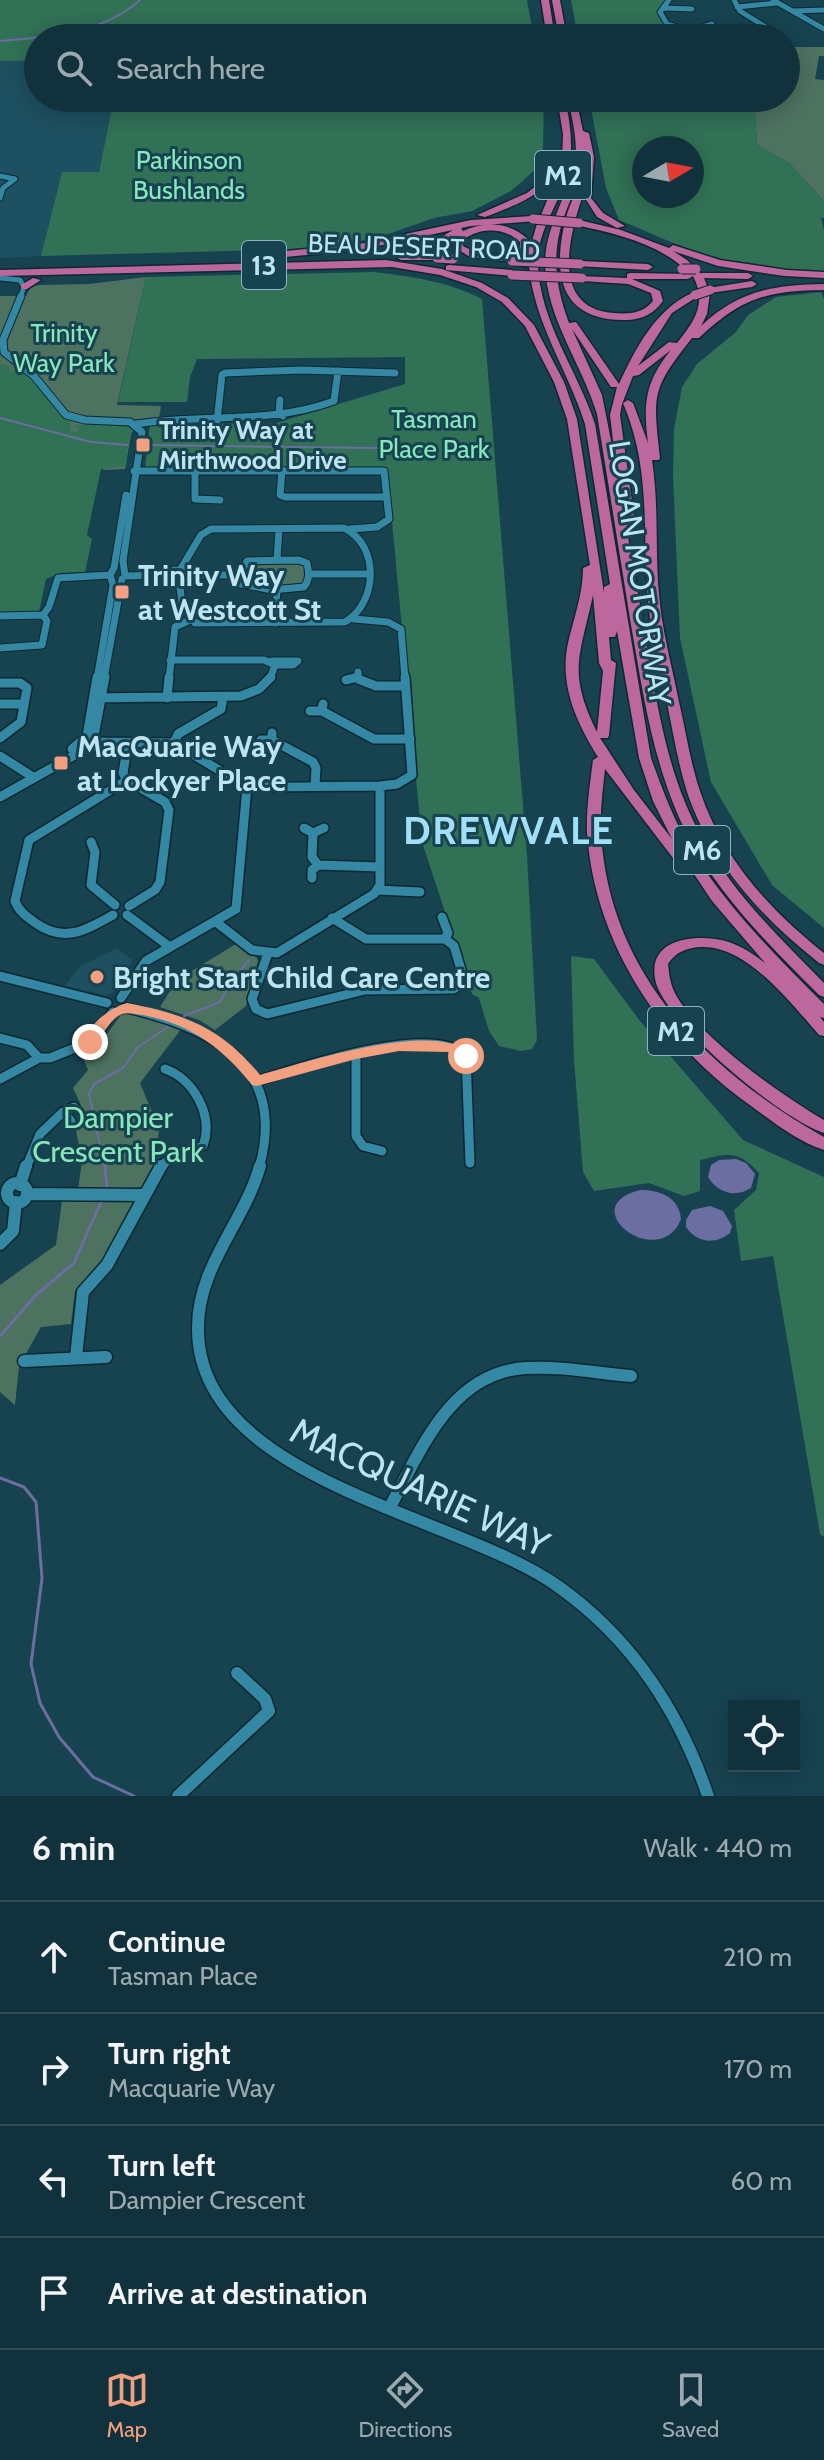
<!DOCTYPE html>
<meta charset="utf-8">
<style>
body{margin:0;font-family:Cabin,sans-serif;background:#1a3a44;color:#f1f3f6}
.controls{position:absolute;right:24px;bottom:24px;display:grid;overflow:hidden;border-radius:0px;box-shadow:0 4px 20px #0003}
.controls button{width:72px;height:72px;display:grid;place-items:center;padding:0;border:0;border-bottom:2px solid #304d57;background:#11323d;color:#f1f3f6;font:40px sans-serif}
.compass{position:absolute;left:632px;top:136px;width:72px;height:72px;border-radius:50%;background:#11323d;box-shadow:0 4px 20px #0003;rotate:80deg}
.stop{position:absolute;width:24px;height:24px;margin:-18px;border:6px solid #f2a07f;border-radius:50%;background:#fff}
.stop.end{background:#f2a07f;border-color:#fff;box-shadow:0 2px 8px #0008}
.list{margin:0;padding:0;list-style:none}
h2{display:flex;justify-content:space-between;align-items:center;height:104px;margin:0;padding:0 32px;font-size:34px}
h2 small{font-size:26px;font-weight:400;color:#9caab0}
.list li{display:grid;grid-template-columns:52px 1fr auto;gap:24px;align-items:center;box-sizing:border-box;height:112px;padding:0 32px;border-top:2px solid #304d57}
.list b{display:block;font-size:30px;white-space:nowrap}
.list p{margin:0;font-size:26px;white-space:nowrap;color:#9caab0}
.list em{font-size:26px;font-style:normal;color:#9caab0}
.icon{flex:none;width:44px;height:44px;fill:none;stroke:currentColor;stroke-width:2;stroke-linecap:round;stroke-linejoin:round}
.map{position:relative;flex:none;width:824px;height:1796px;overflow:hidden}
.search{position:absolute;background:#11323d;box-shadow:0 4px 20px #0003;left:24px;right:24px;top:24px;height:88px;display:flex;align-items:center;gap:20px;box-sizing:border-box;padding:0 28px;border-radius:44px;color:#9caab0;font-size:30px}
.sheet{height:552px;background:#11323d}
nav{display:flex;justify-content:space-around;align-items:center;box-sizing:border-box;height:112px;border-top:2px solid #304d57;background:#11323d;font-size:22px;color:#9caab0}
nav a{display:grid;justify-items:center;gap:4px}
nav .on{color:#f2a07f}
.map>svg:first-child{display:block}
.built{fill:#1d5060}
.green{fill:#4d7260}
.forest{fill:#317156;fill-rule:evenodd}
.water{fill:#6c6da1}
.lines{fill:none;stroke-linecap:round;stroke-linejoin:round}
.stream-far1{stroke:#6c6da1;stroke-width:2}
.stream{stroke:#6c6da1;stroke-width:3}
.minor-far3-casing{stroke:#0d2830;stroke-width:7}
.minor-far2-casing{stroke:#0d2830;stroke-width:9}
.minor-far1-casing{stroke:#0d2830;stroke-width:12}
.minor-casing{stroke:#0d2830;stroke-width:15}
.highway-casing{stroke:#0d2830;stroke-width:3}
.minor-far3{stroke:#3488a3;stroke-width:5}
.minor-far2{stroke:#3488a3;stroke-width:7}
.minor-far1{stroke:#3488a3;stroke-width:9}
.minor{stroke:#3488a3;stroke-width:12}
.highway{fill:#bc679d;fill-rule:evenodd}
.highway-bridge-casing{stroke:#0d2830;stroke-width:11;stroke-linecap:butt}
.highway-bridge{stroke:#bc679d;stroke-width:9}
.route{fill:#f2a07f}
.poi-dot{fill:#f2a07f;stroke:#174351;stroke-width:3}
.labels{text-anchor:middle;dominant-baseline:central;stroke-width:6;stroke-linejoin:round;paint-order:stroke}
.far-park-label{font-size:26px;fill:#88e7bb;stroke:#174351}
.far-street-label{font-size:26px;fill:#bee4f2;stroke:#174351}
.far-poi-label{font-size:26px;font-weight:bold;fill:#bee4f2;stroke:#174351;text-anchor:start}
.shield{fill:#174351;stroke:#8cb4c2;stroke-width:2}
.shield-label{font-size:28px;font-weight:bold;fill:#bee4f2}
.street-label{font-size:30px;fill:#bee4f2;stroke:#174351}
.poi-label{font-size:30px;font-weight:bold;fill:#bee4f2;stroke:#174351;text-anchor:start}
.park-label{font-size:30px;fill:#88e7bb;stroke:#174351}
.near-street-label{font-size:36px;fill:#bee4f2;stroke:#174351}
.district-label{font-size:38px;font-weight:bold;letter-spacing:2px;fill:#a1e0f7;stroke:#174351}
</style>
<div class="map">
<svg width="824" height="1796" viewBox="0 0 824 1796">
<rect width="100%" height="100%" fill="#174351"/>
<!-- built -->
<path class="built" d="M0 61H38V98H114L99 172H62L41 256 0 258Z
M117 948 133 960 114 992 105 995 65 986 79 967Z"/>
<!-- green -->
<path class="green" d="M786 47H824V56H819L815 79 824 80V201L789 163 757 145 754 98H786Z
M146 277 117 405 161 406 159 418 133 423 125 469 104 470 0 393V296H26L31 287 39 285 89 284Z
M299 561 306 566 305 582C291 591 258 591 244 582L247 564Z
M236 944 256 956 258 961 246 1006 215 1030 199 1020 160 1007 177 980Z
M130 1014 166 1021 182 1028 140 1083 159 1129 157 1148 162 1153 142 1187 111 1191 78 1190 82 1161 75 1126 81 1105 73 1088 88 1070 81 1053 104 1038 121 1015Z
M130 1198 135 1202 103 1263 75 1291 71 1324 41 1327 19 1366 15 1405 0 1392V1285L56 1245 62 1201Z"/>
<!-- forest -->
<path class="forest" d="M0 0H527L534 38H38V61H0Z
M571 0H666L657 12 666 26 707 38H578Z
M114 98H544L543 149 536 169 511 191 472 211 434 218 374 239 300 249 41 256 62 172H99Z
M589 98H754L757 145 789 163 824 201V218H821L824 230V272C781 269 735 267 694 251 669 242 644 230 619 220L606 188ZM644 148H692V196H644Z
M374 272C413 277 447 281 482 299L527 855 537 1040 532 1049 521 1051 499 1046 489 1031 479 998 472 994 422 842 387 468H145L150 424 276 423 405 384V357L197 359 190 377 187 402H118L146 277Z
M821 292 824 299V928L772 885 711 782 680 638 673 475 674 429 682 387 697 364 736 332 748 315 776 297Z
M0 364 8 365 10 371H20L39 388 60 416 71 421 70 432H78L79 428 74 426C90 424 119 418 134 430L129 437 126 466 101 469 87 535 92 539 85 572 61 573 46 579 39 612H0Z
M571 956 594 959 640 1021 743 1140 824 1177V1537L820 1534 773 1256 741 1261 734 1210 756 1190 759 1173C739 1150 728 1153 700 1160V1191L684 1196 649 1183 594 1191 583 1172 574 1060Z"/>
<!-- water -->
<path class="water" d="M736 1159 746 1163 755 1174 751 1188C735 1198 718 1193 708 1177L711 1165 719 1160Z
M640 1190C660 1190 679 1197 681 1219 660 1273 572 1207 640 1190Z
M710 1206 723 1211 732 1226 730 1233C715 1245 697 1243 686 1227V1220L692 1210Z"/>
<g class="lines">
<!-- stream-far1 -->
<path class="stream-far1" d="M0 41C49 37 102 34 140 0
M0 418 91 442 128 445
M148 445 378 448
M184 1016 220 1002 227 990 235 987 239 972 249 960
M105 1168 89 1094 94 1084 123 1068 137 1048 172 1024"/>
<!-- stream -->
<path class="stream" d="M105 1166 107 1190
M0 1336 36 1295 74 1263 101 1202
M0 1478 24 1487 36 1502 42 1578 31 1664 40 1703 59 1737 93 1777 134 1796"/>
<!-- minor-far3 casing -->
<g class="minor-far3-casing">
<path id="minor-far3" d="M669 0 660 12 667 24 711 38
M734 0 740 11 783 38
M773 0 824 29
M737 7 777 3
M664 8 692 9
M792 11 824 10
M690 31 712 24
M0 176 15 179 3 188 0 198
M0 278 20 280
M20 298 24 287 20 280"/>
</g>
<!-- minor-far2 casing -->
<g class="minor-far2-casing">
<path id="minor-far2" d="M21 296 3 340 4 352 34 376 66 415 85 420 130 422 142 432 123 561 125 576
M280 400 279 413 283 416
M217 421 222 375 225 373 302 370 395 373
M136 424C203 413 269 425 334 401L338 371
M282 470 280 495 285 497H387
M134 471H384L389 519 377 527 350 529
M195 471V499L220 500
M277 559 279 530
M299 560 307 563C309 572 310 580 304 587L272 590 241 584 240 575 247 561Z
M174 570 184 571 187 576 173 579 169 575Z
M310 574H370
M110 575 114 568 126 495
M187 575H240
M125 576 169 575
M179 580 182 603 195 623 345 622C378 603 380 545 344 528L211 529 201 535 180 570
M43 615 49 607 58 578 110 575
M0 616 43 615
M354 619 388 622 401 629 405 679
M275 623 277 589
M0 648 42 645 47 621 43 615
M170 660H264L275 665 270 679
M272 661H298L293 665H275
M358 672V679
M97 679 113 585 110 575
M104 679 122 579
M169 679 175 627 190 620"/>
</g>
<!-- minor-far1 casing -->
<g class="minor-far1-casing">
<path id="minor-far1" d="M358 679 376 686H405
M346 680 358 677
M0 683H20L27 688 21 722 0 738
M94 698 241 696 259 689 271 677
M167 698 169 677
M0 704H24
M310 711H322L323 704
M322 711 374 739H410
M261 740H272V733
M272 740 313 762 316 768 315 786
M98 742 94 736 105 677
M174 743 178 734 221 709 223 697
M72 749 87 736 97 677
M0 756 33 777
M127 780 123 773 128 743
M247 787 380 786 397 784 412 775 405 677
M0 797 98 742 174 743 247 787 236 909 146 961 121 998
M304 828 313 833 324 828
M313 833 312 857 318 865 380 867
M91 842 95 852 91 885 115 905
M312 878V870L318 865
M378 890 420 892
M113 915C86 930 65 943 37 924 27 917 19 912 15 901L29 840 127 780 165 802 169 810 160 882 155 890 129 906
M127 915 170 947
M442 917 448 933 445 939
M216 922 252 950 277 953 374 894 380 885V786
M267 956 252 999 256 1009 267 1014 365 990 454 989 464 980 454 946 445 939H366L332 918
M0 976 107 1003
M127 1008C214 1028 288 1066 259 1168
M0 1038 27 1045 39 1058
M356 1054V1136L363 1146 382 1151
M0 1079 39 1058H50L90 1042 113 1012
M257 1081C299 1068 432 1022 466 1056L470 1163
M71 1121 63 1112 74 1107
M26 1168 40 1134 63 1112
M160 1168 175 1153 203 1146C214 1116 194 1079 165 1069"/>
</g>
<!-- minor casing -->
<g class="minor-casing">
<path id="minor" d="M260 1166C244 1223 197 1267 198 1329 198 1481 457 1514 559 1587 633 1640 679 1711 708 1796
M7 1193a10 10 0 1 1 20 0a10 10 0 1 1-20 0Z
M20 1185 26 1166
M29 1194 144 1195
M0 1244 13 1231 16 1202
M76 1357 83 1292 107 1265 161 1166
M24 1361 106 1357
M390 1507C421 1450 451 1372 526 1368 561 1366 596 1373 631 1376
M178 1796 269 1711 265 1699 237 1673"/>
</g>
<!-- highway casing -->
<g class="highway-casing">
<path id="highway" d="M541 0H549L555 38H547Z
M552 0H560L567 38H559Z
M557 98H565C571 127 575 154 565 183 555 209 537 234 538 263 539 321 578 371 595 424L651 758C663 791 675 824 694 854 730 910 777 957 824 1004V1018L820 1017 824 1022V1036L819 1035C791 1003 746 944 700 947 686 948 676 952 668 964 669 970 669 977 671 983 683 1027 784 1097 824 1120V1133C782 1120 668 1025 656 983 644 937 698 933 729 942 743 947 755 955 766 964L712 901 686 862H676L605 769C603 789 600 809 601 830 607 972 707 1071 824 1137V1150C798 1142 773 1122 751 1106 661 1042 595 945 587 833 586 809 590 784 593 760L598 757C576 722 559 684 568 643 574 617 583 594 583 568L590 565 567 419 554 382 525 326 502 302 476 287 440 275 392 267 0 276V270L386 260 442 269 482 283 508 298 534 325 564 382 577 419 604 593V587L610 584 585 424C568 370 534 323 529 266L525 267 520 264V242C504 227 480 227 463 240V246L475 252 515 257 517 259 512 262 470 257 454 247 453 239 458 235 441 245 442 253 451 259V263H445L440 260H401L396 257 401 254 434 255 433 242 453 230 359 250 264 259 259 256 264 253 359 244 471 220 533 216 536 217V221L471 226 461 228 463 231C485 221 510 222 528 239L530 248 536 227 561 167C538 199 520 203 485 217L477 215 527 193 542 181 556 161H562L563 134ZM593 595 599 663 603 671 597 732C567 672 580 656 593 595ZM617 631 639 758 653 801 672 839 634 790 600 738H608L609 735 616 663 611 660 609 637H615Z
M568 98H576L583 131 589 133 594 157 591 198 603 213 625 226 617 228 597 217 583 195C569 236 550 308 613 313 629 314 642 314 653 301L651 293 628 284 582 281 577 278 579 276 627 278V274L630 273 690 274C660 243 616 234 576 225L574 223 579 220 621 230 669 248 673 245 720 260 787 270 824 272V278L784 276 718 266 673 251 687 260 700 273H748L753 276 748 279 704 278 708 288 752 281 757 284 752 287 710 293 707 314 701 326C739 290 774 285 824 284V290C765 291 742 298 699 338H692C651 390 653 394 660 458L659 460H652C659 505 655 550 659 594 662 631 672 666 679 702 686 731 690 762 700 791 722 858 770 910 824 953V965L819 963C762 918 711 863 687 792 678 763 673 733 667 703 659 665 649 627 647 589 643 522 650 467 623 403L628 400 633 403 648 443C643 403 645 382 671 350L639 375 633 376 622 404 620 415 635 523 633 525 626 526C634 568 641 610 648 652 659 716 670 782 703 839 734 894 780 938 824 983V997L819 995C771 947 720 897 688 836 653 768 643 693 630 619 619 550 608 482 597 414 582 364 546 318 545 264 545 228 566 199 574 165 579 142 572 120 568 98ZM584 149C589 172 574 192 567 214 552 269 556 321 626 320 641 320 654 314 663 301L660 291 632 279H688L693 276C707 303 695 321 677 343L669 342 638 366 672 313 700 295 692 293C656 309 635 349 619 384L576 322 569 323C555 286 551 252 565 214 573 193 583 172 584 149ZM572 329 611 387H617L610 415 616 466 602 395Z
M580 261 648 264 653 267 648 270 577 266V262Z
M449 265 512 270 517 273 512 276 446 270V266Z
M33 278 41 280 27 289H21V285Z"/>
</g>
<!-- minor-far3 -->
<use href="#minor-far3" class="minor-far3"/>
<!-- minor-far2 -->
<use href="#minor-far2" class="minor-far2"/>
<!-- minor-far1 -->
<use href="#minor-far1" class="minor-far1"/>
<!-- minor -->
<use href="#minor" class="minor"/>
<!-- highway -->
<use href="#highway" class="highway"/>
<!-- highway-bridge casing -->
<g class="highway-bridge-casing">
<path id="highway-bridge" d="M533 219 579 223
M437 258 453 259
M512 261 580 264
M682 269H696
M512 275 582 278
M695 295 710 290"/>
</g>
<!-- highway-bridge -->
<use href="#highway-bridge" class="highway-bridge"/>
</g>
<!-- route -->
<path class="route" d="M127 1003C185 1014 222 1028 260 1075 305 1063 439 1017 473 1056L466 1061 448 1052 399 1051 356 1059 257 1086 252 1085C223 1048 190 1024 143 1015 135 1014 125 1011 118 1016 109 1022 101 1037 95 1046H85C84 1027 109 1008 127 1003Z"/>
<!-- markers -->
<g class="poi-dot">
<rect x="135" y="437" width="16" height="16" rx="4"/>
<rect x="114" y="584" width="16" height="16" rx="4"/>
<rect x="53" y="755" width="16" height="16" rx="4"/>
<circle cx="97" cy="977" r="8"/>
</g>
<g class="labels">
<!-- far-park labels -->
<g class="far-park-label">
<text x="189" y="160">Parkinson<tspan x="189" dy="30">Bushlands</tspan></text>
<text x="64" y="333">Trinity<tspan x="64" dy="30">Way Park</tspan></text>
<text x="434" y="419">Tasman<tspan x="434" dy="30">Place Park</tspan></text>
</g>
<!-- far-street labels -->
<g class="far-street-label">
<text transform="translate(424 247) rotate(2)">BEAUDESERT ROAD</text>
</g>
<!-- far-poi labels -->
<g class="far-poi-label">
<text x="159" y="430">Trinity Way at<tspan x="159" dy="30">Mirthwood Drive</tspan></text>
</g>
<!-- shield labels -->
<g class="shield">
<rect x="535" y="151" width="56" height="48" rx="6"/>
<rect x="242" y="241" width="44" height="48" rx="6"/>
<rect x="674" y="826" width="56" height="48" rx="6"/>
<rect x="648" y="1007" width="56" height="48" rx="6"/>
</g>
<g class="shield-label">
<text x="563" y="175">M2</text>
<text x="264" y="265">13</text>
<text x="702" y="850">M6</text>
<text x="676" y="1031">M2</text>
</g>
<!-- street labels -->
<g class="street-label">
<text transform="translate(640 573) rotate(81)">LOGAN MOTORWAY</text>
</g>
<!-- poi labels -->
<g class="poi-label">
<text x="138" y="575">Trinity Way<tspan x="138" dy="34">at Westcott St</tspan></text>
<text x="77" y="746">MacQuarie Way<tspan x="77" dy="34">at Lockyer Place</tspan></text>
<text x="113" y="977">Bright Start Child Care Centre</text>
</g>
<!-- park labels -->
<g class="park-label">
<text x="118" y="1117">Dampier<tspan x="118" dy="34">Crescent Park</tspan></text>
</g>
<!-- near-street labels -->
<g class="near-street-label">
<text transform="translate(420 1487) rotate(25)">MACQUARIE WAY</text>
</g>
<!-- district labels -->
<g class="district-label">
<text x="509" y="830">DREWVALE</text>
</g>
</g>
</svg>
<div class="controls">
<button><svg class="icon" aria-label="locate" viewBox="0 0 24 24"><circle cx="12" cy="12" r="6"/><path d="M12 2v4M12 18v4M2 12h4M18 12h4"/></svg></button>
</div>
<svg class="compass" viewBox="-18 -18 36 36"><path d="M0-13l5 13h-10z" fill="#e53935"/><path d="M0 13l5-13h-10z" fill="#9caab0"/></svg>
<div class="stop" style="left:466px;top:1056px"></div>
<div class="stop end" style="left:90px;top:1042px"></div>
<div class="search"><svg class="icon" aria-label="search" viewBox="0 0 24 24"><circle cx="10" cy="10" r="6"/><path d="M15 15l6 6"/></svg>Search here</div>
</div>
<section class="sheet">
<h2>6 min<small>Walk · 440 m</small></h2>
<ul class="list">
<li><svg class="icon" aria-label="ahead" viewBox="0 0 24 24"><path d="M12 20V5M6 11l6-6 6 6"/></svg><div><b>Continue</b><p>Tasman Place</p></div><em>210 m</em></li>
<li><svg class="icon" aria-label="right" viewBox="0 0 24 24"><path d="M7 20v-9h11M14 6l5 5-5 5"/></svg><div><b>Turn right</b><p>Macquarie Way</p></div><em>170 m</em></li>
<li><svg class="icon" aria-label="left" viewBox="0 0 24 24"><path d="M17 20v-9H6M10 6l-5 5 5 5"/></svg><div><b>Turn left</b><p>Dampier Crescent</p></div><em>60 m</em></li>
<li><svg class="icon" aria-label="arrive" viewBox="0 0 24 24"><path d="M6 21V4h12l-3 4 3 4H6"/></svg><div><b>Arrive at destination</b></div></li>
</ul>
</section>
<nav>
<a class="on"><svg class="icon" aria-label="map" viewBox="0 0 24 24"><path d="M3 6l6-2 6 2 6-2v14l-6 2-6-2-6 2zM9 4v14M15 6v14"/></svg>Map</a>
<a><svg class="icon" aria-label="directions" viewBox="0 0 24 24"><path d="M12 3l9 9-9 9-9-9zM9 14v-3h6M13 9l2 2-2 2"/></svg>Directions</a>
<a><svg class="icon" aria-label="saved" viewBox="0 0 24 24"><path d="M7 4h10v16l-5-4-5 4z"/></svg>Saved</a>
</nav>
